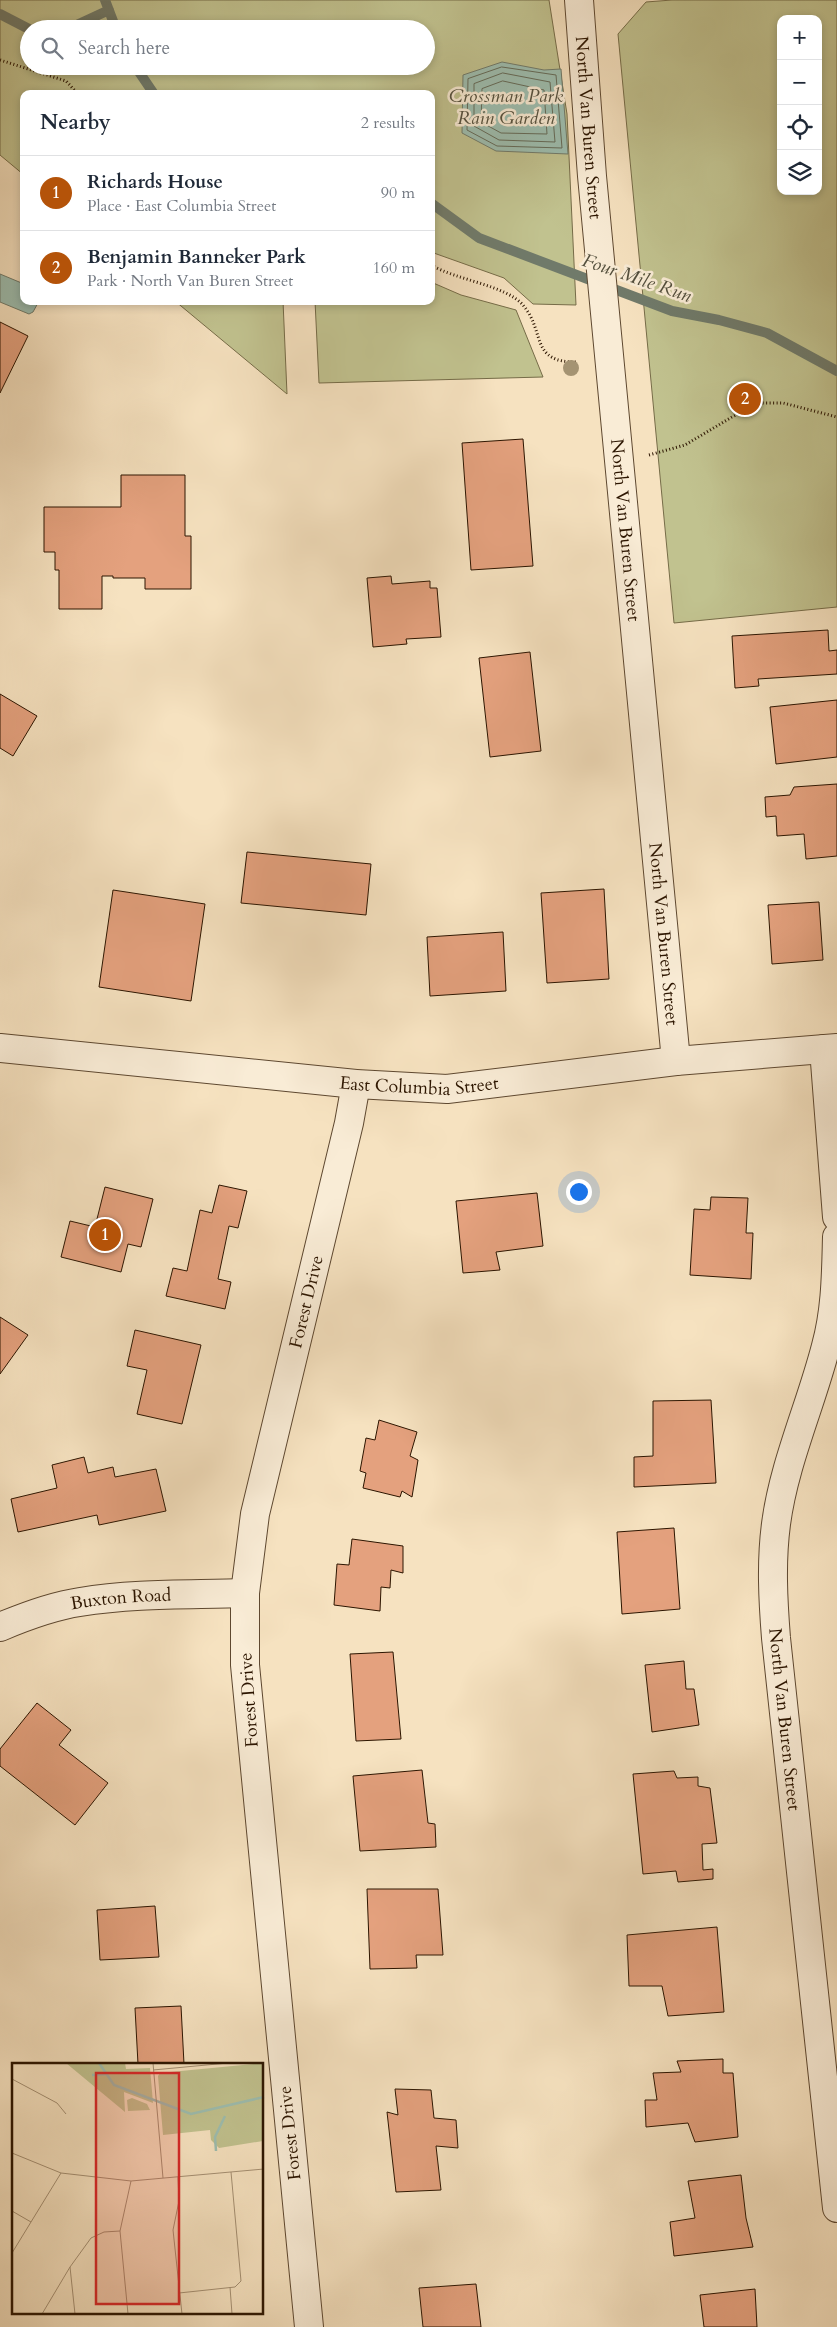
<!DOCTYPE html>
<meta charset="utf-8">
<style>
body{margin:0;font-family:Cardo,serif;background:#f6f6f7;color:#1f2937}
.controls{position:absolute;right:15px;top:15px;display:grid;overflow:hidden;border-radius:10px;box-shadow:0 2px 8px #0003}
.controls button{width:45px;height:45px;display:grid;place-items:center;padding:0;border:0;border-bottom:1px solid #e0e1e3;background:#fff;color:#1f2937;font:25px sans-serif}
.you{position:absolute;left:578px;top:1191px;width:18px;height:18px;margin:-12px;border:4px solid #fff;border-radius:50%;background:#1a73e8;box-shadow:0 0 0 8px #1a73e833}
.badge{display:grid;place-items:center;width:32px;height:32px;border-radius:50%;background:#b45309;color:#fff;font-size:16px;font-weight:700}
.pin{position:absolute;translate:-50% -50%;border:2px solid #fff;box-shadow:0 1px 5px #0006}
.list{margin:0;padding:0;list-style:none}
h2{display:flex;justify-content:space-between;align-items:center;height:65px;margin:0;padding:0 20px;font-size:21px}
h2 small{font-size:16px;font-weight:400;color:#747a83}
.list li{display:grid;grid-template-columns:32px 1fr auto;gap:15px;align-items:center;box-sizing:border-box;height:75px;padding:0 20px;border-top:1px solid #e0e1e3}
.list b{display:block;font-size:19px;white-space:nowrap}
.list p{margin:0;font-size:16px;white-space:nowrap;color:#747a83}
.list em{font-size:16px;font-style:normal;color:#747a83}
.icon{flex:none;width:28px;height:28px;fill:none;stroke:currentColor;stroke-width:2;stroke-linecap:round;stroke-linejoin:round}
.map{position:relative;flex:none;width:837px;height:2327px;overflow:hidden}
.search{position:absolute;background:#fff;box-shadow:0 2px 8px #0003;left:20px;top:20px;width:415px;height:55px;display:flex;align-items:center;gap:12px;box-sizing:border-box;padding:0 18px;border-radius:28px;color:#747a83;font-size:19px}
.panel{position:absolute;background:#fff;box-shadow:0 2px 8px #0003;left:20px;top:90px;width:415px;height:215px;border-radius:10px}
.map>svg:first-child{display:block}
.green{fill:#c1c28f;stroke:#766c48;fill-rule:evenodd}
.water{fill:#9dbeb0;stroke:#707a6a}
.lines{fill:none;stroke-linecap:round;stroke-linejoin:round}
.shore{stroke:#646a58;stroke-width:1}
.stream{stroke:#707a6a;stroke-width:10}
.building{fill:#e4a17e;stroke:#2c1500}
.minor-casing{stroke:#5e4830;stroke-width:30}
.tertiary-casing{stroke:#5e4830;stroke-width:30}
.path{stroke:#2c1500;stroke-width:3;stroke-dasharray:1 2.5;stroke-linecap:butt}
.minor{stroke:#f9ecd6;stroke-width:28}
.tertiary{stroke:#f9ecd6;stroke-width:28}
.tree{fill:#a49372}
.labels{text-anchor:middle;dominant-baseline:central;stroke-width:5;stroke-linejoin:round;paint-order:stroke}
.street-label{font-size:18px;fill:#2c1500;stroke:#f9ecd6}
.water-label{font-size:19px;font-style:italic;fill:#54503e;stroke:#f9ecd6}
.inset-river{fill:none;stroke:#9dbeb0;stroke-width:2.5}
.inset-road{fill:none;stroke:#a59073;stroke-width:1}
.view{fill:#d62828;fill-opacity:0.15;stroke:#d62828;stroke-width:2.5}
.inset-edge{fill:none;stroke:#2c1500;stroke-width:2.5}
</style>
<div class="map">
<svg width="837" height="2327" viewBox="0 0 837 2327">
<rect width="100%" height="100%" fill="#f6e2c0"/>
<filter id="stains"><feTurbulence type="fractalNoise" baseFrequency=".004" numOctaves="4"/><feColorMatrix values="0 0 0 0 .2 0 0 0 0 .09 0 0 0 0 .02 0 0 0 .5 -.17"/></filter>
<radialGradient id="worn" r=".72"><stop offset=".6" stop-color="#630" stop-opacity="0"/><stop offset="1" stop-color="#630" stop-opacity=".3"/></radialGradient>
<!-- green -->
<path class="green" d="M0 0H549L567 114 576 305 533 304 504 278 431 252V94H24V175L0 155ZM29 29H426V66H29Z
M672 0H837V607L674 623 618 34 646 2ZM781 19H818V191H781Z
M431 282 461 295 516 310 543 377 319 383 315 301H431Z
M176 301H283L287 394 175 301Z"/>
<!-- water -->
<path class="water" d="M502 62 544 70 561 69 568 154 496 151 462 133 463 75Z
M0 274 24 284V301H39L33 312 29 314 0 302Z"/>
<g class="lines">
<!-- shore -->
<path class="shore" d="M502 67 556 75 562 148 497 146 467 130 468 79Z
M503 73 550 82 555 142 499 140 474 126V84Z
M503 81 544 90 547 134 501 133 481 122 482 89Z"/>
<!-- stream -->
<path class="stream" d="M105 0 116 29
M0 14 29 29
M68 29 109 10
M135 66 154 94
M431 203 479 238 672 311 719 320 767 333 837 371"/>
</g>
<!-- building -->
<path class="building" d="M0 322 28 336 0 393Z
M523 439 533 566 471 570 462 443Z
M121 475H185V536H191V589H145V578H113V576H102V609H59V570H55V552H44V507H121Z
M391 576 392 584 430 581V588H437L441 637 406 639 407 644 373 647 367 578Z
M828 630 829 651 837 650V674L758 679 759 686 735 688 732 636Z
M530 652 541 751 490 757 479 658Z
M0 694 37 716 13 756 0 748Z
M837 700V757L776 764 770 707Z
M837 784V856L806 859 804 834 777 836 776 816 766 817 765 797 790 795 794 787Z
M247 852 371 864 366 915 241 903Z
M604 889 609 979 547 983 541 893Z
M113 890 205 904 191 1001 99 987Z
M819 902 823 960 772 964 768 905Z
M503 932 506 991 430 996 427 937Z
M219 1185 247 1191 238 1228 229 1226 218 1279 231 1282 225 1309 166 1296 173 1268 187 1271 200 1210 212 1213Z
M105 1187 153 1199 141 1247 128 1244 121 1272 61 1257 70 1221 95 1227Z
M537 1193 543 1246 496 1252 500 1270 463 1273 456 1201Z
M711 1197 748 1198 746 1233H753L751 1279 690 1275 694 1209 710 1210Z
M0 1317 28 1335 0 1374Z
M135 1330 201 1345 182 1424 137 1414 147 1370 127 1366Z
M711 1400 716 1483 634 1487V1457L653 1456V1401Z
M379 1420 417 1432 410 1456 418 1460 412 1497 402 1491 400 1497 363 1488 366 1473 360 1471 366 1438 375 1440Z
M84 1457 88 1473 113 1467 115 1477 156 1469 166 1511 99 1525 97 1515 18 1532 11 1499 57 1488 52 1465Z
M674 1528 680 1609 622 1614 617 1532Z
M352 1539 403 1546V1573L391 1570 390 1588 381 1587 380 1611 334 1605 337 1564 349 1565Z
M393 1652 401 1739 356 1741 350 1654Z
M684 1661 686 1689H694L699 1725 652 1732 645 1665Z
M37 1703 71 1730 59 1745 108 1783 75 1825 0 1766V1749Z
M422 1770 428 1823 435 1824 436 1847 360 1851 353 1776Z
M674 1771 677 1778 698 1777V1786L710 1788 717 1843 702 1844 703 1870 713 1869V1879L678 1882 676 1871 643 1874 633 1774Z
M367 1889H438L443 1955H416L417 1968 370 1969Z
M155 1906 159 1957 100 1960 97 1910Z
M717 1927 724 2012 668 2016 662 1986H629L627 1935Z
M181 2006 184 2064H138L135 2008Z
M723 2059V2073H733L738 2137 695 2142 688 2123 646 2127 645 2100H657L653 2073 681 2072 677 2061Z
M395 2089 431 2090 434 2118 456 2120 458 2148 436 2146 441 2190 396 2192 387 2112 398 2115Z
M741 2175 746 2218 753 2247 674 2256 670 2222 695 2218 688 2181Z
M476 2284 481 2327H423L419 2288Z
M755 2289 757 2327H704L700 2295Z"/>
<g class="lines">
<!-- minor casing -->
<g class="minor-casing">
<g id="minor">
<path id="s1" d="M579 0 592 176 676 1061"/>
<path d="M824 1049 837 1217"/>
<path id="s2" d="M837 1237C836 1273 836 1310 826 1346 811 1405 784 1463 776 1524 771 1562 773 1600 776 1638L837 2208"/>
<path id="s3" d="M0 1627C26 1616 53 1606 80 1602 135 1593 191 1595 245 1593"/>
<path id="s4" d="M309 2327 245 1665V1593L255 1514 349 1123 356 1084"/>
</g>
</g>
<!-- tertiary casing -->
<g class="tertiary-casing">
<g id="tertiary">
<path id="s5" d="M0 1048 356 1084 447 1089 676 1061 837 1048"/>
</g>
</g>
<!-- path -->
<path class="path" d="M0 60 66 81 78 94
M431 265C456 280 505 285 523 305 546 332 529 363 578 362
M649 455 685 445 732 417 760 403H783L837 417"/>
<!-- minor -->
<use href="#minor" class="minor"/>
<!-- tertiary -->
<use href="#tertiary" class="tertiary"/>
</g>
<!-- trees -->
<circle class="tree" cx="571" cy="368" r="8"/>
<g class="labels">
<!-- street labels -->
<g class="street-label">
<text stroke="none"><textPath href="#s1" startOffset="128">North Van Buren Street</textPath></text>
<text stroke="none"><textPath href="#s1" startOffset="532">North Van Buren Street</textPath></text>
<text stroke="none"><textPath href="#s1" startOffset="938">North Van Buren Street</textPath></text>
<text stroke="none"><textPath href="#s5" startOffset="421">East Columbia Street</textPath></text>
<text stroke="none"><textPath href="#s4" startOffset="1035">Forest Drive</textPath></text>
<text stroke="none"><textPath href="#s3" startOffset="125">Buxton Road</textPath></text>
<text transform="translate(249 1700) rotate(-94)">Forest Drive</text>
<text stroke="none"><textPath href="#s2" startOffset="491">North Van Buren Street</textPath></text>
<text transform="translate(290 2133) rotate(-96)">Forest Drive</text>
</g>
<!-- water labels -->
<g class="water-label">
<text x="506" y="96">Crossman Park<tspan x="506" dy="22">Rain Garden</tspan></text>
<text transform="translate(637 278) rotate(19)">Four Mile Run</text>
</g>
</g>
<!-- overview -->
<g transform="translate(12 2063)">
<rect width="251" height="251" fill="#f6e2c0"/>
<path d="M54 0H113L114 6 138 5 141 40 112 29 113 49ZM251 0V78L207 85 199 77 198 67 151 72 146 13 148 10ZM120 35 135 41 138 47 116 48 115 37Z" fill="#c1c28f"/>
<path class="inset-river" d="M87 0 102 22 179 51 252 34M80 12 95 11M204 88 203 74 213 53"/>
<path class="inset-road" d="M141 0 151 115M141 7 216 0M0 16 45 40 54 51M0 90 49 110 119 118 252 106M166 114 167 138 161 167 170 251M0 148 19 159M0 190 49 110M218 224 220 251M167 230 223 224 229 218 219 109M30 251 58 204M63 251 58 204 79 175 92 169 108 168M116 251 108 168 119 118"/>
<path class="view" d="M84 10H167V241H84Z"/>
<rect width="251" height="251" class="inset-edge"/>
</g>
<rect width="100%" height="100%" filter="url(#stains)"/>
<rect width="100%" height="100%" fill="url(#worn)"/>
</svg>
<div class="controls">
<button>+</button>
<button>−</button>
<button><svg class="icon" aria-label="locate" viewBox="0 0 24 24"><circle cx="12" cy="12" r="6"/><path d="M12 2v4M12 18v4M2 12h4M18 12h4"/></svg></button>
<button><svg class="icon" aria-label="layers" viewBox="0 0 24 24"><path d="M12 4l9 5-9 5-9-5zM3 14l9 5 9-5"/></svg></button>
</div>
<div class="you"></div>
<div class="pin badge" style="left:105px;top:1235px">1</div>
<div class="pin badge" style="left:745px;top:399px">2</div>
<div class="search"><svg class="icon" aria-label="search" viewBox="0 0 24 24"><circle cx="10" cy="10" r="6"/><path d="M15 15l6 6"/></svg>Search here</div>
<section class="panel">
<h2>Nearby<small>2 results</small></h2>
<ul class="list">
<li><span class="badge">1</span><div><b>Richards House</b><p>Place · East Columbia Street</p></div><em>90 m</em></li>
<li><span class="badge">2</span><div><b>Benjamin Banneker Park</b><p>Park · North Van Buren Street</p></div><em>160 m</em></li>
</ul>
</section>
</div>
